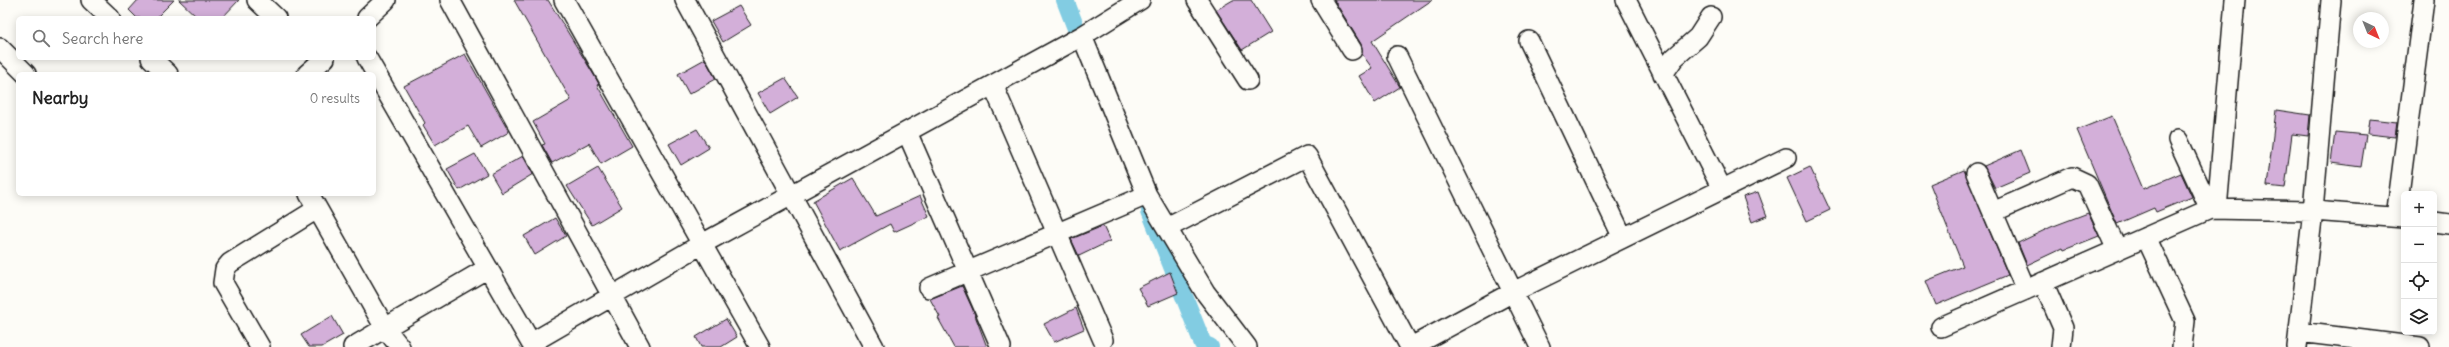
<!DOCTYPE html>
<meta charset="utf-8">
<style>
body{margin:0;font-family:Delius,sans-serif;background:#f6f6f6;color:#222}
.controls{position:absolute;right:12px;bottom:12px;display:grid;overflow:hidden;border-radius:6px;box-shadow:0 2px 10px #0003}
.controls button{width:36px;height:36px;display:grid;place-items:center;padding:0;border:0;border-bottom:1px solid #e0e0e0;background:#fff;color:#222;font:20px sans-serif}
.compass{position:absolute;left:2353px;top:12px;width:36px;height:36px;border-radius:50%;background:#fff;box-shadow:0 2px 10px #0003;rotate:137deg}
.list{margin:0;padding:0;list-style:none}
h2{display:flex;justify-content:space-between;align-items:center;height:52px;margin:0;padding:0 16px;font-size:17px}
h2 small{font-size:13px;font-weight:400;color:#767676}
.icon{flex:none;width:22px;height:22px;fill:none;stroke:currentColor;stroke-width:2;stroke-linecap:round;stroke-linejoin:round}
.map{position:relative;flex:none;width:2449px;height:347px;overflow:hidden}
.search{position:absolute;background:#fff;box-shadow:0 2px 10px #0003;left:16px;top:16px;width:360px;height:44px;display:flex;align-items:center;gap:10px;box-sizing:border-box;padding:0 14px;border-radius:6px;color:#767676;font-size:15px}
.panel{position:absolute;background:#fff;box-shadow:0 2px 10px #0003;left:16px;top:72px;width:360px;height:124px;border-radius:6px}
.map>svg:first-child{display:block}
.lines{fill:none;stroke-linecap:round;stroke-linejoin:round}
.canal{stroke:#82cce2;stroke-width:18}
.building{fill:#d3afd9;stroke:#1c1c1c}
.minor-casing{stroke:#1c1c1c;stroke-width:22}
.minor{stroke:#fdfcf7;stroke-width:19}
</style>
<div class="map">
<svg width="2449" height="347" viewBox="0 0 2449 347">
<rect width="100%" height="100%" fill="#fdfcf7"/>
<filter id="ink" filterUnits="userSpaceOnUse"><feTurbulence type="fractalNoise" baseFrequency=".025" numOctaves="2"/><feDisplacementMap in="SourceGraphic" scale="8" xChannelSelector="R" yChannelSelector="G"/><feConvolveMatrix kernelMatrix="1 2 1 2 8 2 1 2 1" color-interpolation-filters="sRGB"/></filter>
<g filter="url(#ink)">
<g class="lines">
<!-- canal -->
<path class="canal" d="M1065 0 1077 31
M1150 211 1203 344 1210 347"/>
</g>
<!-- building -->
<path class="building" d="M138 0H174L156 18H137L129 10Z
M179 0H239L222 18H198Z
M514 0H548L594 75 599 84 597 85 632 146 601 164 589 143 552 163 542 145 545 144 533 122 571 100Z
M1233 0H1251L1271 32 1242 50 1216 10Z
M1334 0H1432L1372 41 1400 87 1375 103 1359 76 1372 68 1362 54 1361 44Z
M739 6 751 25 723 42 711 21Z
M465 54 509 132 481 148 468 126 435 145 423 125 425 123 404 86Z
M705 59 716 79 689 94 678 74Z
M785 78 798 97 770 114 758 93Z
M2276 110 2310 115 2308 136 2292 134 2285 188 2267 186Z
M2112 116 2143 189 2181 173 2192 197 2156 212 2154 208 2117 224 2077 130Z
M2370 119 2397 122 2395 137 2368 134Z
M697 129 709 148 681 165 669 144Z
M2335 132 2366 135 2361 167 2331 163Z
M2021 150 2030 173 1995 188 1984 166Z
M475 154 487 174 459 190 447 169Z
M523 156 533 174 502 193 491 174Z
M1810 167 1830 210 1807 221 1787 178Z
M598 168 622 207 592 225 567 186Z
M1964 170 2008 275 1936 305 1926 281 1963 266 1930 184Z
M853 178 876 216 920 196 929 216 894 232 890 224 840 251 813 201Z
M1758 192 1767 216 1752 222 1743 197Z
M2088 213 2099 236 2064 250 2063 248 2027 265 2018 243 2051 227Z
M555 218 566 236 535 255 524 236Z
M1103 226 1110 241 1079 256 1071 239Z
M1170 272 1178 293 1148 306 1138 288Z
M962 286 973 310 987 347H954L938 318 940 317 930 299Z
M1076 308 1084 329 1054 342 1044 324Z
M332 316 343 335 322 347H309L301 335Z
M726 319 737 337 721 347H701L696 337Z"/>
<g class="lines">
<!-- minor casing -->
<g class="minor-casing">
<path id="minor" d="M91 0 110 18
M257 0 276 18
M450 0 640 347
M564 0 760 347
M685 0 874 347
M1197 0 1248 80
M1321 0 1352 50
M1626 0 1722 189
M367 18 386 0
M1082 36 1147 195 1205 292 1247 347
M1529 41 1623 238
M0 48 26 74
M1397 56 1540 347
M151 58 168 74
M367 58 531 343 702 244 1082 36 1140 0
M307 74 325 58
M1663 74 1674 58 1698 37 1711 17
M993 85 1103 340
M907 132 1001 347
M2178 140 2210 209
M1976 173 2026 290
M309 194 385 328 488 268
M2217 209 2235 0
M1993 212 2072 177 2087 184 2117 250
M2396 217 2424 0
M2434 222 2449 224
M1167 228 1307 156 1410 347
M2146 237 2185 321 2182 347
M2043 282 2063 328 2061 347
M929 288 1147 195
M1941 327 2210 209 2313 211 2404 218
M2299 332 2420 347
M260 347 223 283 225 269 230 263 317 209
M353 347 385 328 400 347
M1411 347 1513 292 1786 158
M2297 347 2313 211 2331 0"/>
</g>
<!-- minor -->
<use href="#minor" class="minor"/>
</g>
</g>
</svg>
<div class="controls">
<button>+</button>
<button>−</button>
<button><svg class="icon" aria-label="locate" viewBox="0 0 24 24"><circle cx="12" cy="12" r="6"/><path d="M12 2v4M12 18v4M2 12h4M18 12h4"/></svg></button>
<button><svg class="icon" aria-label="layers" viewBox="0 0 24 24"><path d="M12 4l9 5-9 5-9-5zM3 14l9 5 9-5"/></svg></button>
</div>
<svg class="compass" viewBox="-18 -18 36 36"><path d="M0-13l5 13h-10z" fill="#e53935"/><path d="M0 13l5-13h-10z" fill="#767676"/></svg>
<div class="search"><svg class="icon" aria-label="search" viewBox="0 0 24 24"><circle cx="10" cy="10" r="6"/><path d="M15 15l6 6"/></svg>Search here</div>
<section class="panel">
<h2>Nearby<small>0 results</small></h2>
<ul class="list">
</ul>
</section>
</div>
